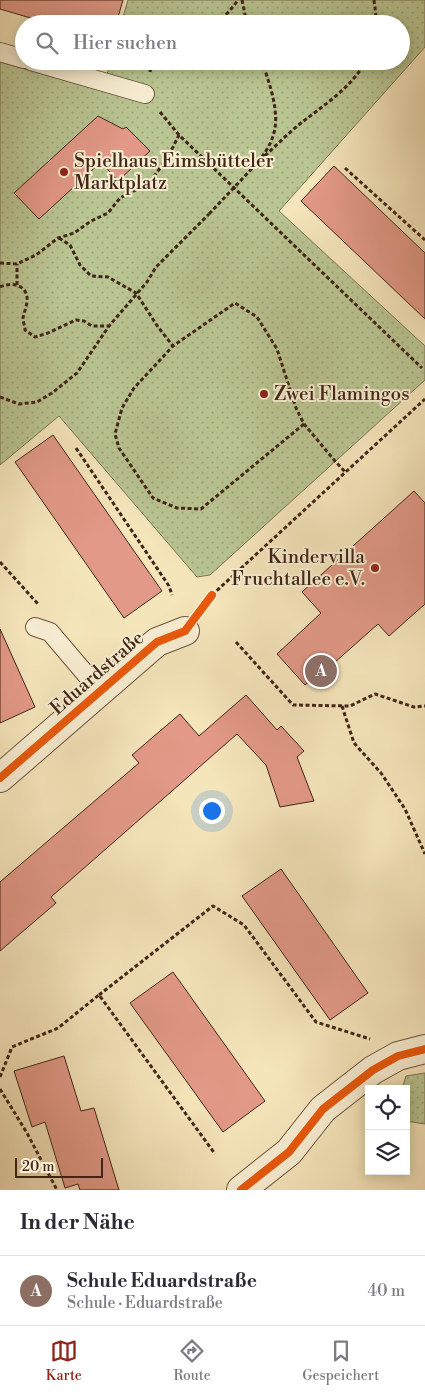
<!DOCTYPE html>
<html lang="de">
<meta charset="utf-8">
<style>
body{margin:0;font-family:"Libre Bodoni",serif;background:#f7f7f7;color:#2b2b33}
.controls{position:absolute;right:15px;bottom:15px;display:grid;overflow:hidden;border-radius:0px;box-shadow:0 2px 12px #0003}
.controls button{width:45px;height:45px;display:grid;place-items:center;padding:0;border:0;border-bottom:1px solid #e1e1e2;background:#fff;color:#2b2b33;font:25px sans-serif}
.scale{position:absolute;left:15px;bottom:12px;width:88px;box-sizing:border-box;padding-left:5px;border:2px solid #412516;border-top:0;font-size:14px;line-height:18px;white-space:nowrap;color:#412516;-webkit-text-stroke:4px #f8eed3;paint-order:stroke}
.you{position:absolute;left:211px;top:810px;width:18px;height:18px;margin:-12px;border:4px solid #fff;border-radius:50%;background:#1a73e8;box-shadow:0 0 0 8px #1a73e833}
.badge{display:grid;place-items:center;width:32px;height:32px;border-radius:50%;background:#8f2418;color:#fff;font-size:16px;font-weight:700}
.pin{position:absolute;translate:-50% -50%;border:2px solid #fff;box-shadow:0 1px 5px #0006}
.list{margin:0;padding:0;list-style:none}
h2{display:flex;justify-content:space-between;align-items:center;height:65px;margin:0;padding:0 20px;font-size:21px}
h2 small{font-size:16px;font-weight:400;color:#7c7c81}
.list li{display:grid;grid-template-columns:32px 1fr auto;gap:15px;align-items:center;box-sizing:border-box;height:70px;padding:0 20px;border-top:1px solid #e1e1e2}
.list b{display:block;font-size:19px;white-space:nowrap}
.list p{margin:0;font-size:16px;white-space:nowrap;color:#7c7c81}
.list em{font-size:16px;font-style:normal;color:#7c7c81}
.icon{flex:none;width:28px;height:28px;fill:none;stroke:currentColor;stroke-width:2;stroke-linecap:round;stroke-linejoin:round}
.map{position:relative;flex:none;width:425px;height:1190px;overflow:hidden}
.search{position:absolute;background:#fff;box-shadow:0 2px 12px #0003;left:15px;right:15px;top:15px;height:55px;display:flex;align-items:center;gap:12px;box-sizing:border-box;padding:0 18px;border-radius:28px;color:#7c7c81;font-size:19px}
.sheet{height:135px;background:#fff}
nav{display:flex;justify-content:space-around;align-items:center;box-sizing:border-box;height:70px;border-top:1px solid #e1e1e2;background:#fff;font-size:14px;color:#7c7c81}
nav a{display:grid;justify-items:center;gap:2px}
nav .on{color:#8f2418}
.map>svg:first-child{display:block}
.park{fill:url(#park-dots);stroke:#7d7554}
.building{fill:#e29987;stroke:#412516}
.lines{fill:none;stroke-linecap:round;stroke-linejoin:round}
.service-casing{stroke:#6e553f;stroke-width:20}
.minor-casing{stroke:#6e553f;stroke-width:30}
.path{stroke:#412516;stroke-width:3;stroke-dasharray:4 2.5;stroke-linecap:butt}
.service{stroke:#f8eed3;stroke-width:18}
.minor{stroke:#f8eed3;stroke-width:28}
.path-bridge{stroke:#412516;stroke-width:3;stroke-dasharray:4 2.5;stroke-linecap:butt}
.cycleway-casing{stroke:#f8eed3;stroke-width:11}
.cycleway{stroke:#e8590c;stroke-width:8}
.poi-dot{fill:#8f2418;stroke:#f8eed3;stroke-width:2}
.labels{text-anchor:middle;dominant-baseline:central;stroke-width:4;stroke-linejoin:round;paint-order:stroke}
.poi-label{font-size:19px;fill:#412516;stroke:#f8eed3;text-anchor:start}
.street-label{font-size:19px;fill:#412516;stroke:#f8eed3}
</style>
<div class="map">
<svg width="425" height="1190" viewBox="0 0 425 1190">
<defs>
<pattern id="park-dots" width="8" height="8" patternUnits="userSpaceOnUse" patternTransform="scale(1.25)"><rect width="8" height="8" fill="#b9c592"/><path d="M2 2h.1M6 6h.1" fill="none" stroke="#a0a97d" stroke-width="1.8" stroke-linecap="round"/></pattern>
</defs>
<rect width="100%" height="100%" fill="#f5e5bb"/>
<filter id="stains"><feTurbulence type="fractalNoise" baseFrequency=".004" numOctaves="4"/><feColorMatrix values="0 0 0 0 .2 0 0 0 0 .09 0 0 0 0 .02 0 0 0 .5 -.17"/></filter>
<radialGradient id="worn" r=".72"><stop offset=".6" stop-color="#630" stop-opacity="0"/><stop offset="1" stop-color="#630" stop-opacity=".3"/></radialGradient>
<!-- park -->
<path class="park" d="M128 0H425V47L279 211 425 346V380L210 575 197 577 59 416 0 465V62L102 91 111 61H401V24H121Z
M425 1073V1124L406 1121V1089H402L406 1076Z"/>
<!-- building -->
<path class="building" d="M0 0H123L116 24H51L0 9Z
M98 116 123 129 126 127 150 151 118 181 101 162 39 219 14 193Z
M334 166 425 253V319L301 201Z
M53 435 162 591 124 618 15 462Z
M414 491 425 503V604L389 636 378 624 325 671 323 669 305 685 277 654 321 613 302 592Z
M0 629 35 707 0 723Z
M246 695 277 730 281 726 304 751 297 757 314 801 280 807 266 765 237 734 51 897 56 903 0 951V882L139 763 132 755 180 714 199 736Z
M281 869 368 993 330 1020 242 896Z
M173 972 265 1101 223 1132 130 1003Z
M64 1056 81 1111 94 1108 119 1190H80L78 1184 65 1188 45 1122 32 1127 14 1071Z"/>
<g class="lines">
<!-- service casing -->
<g class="service-casing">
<path id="service" d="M0 52 24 59
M31 61 145 94
M35 627 50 632 100 691"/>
</g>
<!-- minor casing -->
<g class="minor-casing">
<path id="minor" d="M0 778 157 642 185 631
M241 1190 289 1152 323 1109 373 1070 398 1056 425 1049"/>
</g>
<!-- path -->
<path class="path" d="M242 0 247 24
M374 0 377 24
M169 24 180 20 202 24
M209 24C223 20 230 11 238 0
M150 72 152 61
M160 112 179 135 422 368
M262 157C266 151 271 143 273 136 281 113 269 83 262 61
M260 160C274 148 287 134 301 123 324 105 351 88 366 61
M345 168 425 240
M59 238 70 245 80 265 91 276 108 277 136 293 158 327 173 346
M0 263 17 264 36 255 58 238 74 233 91 221 108 213 120 198 149 183 167 159 179 135
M17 285V264
M0 287C13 281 29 286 27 302 26 308 24 313 23 318 23 322 25 326 25 330L35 337 48 333 76 320 84 321 92 326H108
M0 397 19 404 37 402 52 393 77 373 109 326 147 282 156 267 209 214
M304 424 201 509 177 508 153 498 119 448 115 434 122 408 134 388 173 346 235 303 257 317 277 349 296 408 304 424 335 461 346 473
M76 448 169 586 172 595
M0 562 38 604
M212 595 425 399
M236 642 293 705 350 706 375 694 414 707 425 706
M342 706 354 743 381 773 405 809 425 854
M99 995 213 906 244 925 316 1022 370 1039
M0 1077 12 1047 58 1028 99 995 215 1154
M0 1089 27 1133 57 1190"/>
<!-- service -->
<use href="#service" class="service"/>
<!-- minor -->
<use href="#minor" class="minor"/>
<!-- path-bridge -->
<path class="path-bridge" d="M209 214 260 160"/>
<!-- cycleway casing -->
<g class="cycleway-casing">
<path id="cycleway" d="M0 778 157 642 185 631 212 595
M241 1190 289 1152 323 1109 373 1070 398 1056 425 1049"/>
</g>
<!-- cycleway -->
<use href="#cycleway" class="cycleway"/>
</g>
<!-- markers -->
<g class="poi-dot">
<circle cx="64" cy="172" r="5"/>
<circle cx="264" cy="394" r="5"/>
<circle cx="375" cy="568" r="5"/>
</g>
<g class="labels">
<!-- poi labels -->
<g class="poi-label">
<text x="74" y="161">Spielhaus Eimsbütteler<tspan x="74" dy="22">Marktplatz</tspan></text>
<text x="274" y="394">Zwei Flamingos</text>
<text x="365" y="557" text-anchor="end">Kindervilla<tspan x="365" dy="22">Fruchtallee e.V.</tspan></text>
</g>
<!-- street labels -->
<g class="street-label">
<text transform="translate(97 673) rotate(-41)">Eduardstraße</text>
</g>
</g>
<rect width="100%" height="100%" filter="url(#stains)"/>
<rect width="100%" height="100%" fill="url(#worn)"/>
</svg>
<div class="controls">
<button><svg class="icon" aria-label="locate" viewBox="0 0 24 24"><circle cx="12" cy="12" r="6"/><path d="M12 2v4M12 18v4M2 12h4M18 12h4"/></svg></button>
<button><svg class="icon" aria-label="layers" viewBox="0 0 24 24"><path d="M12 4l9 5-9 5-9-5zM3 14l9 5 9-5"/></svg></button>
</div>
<div class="scale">20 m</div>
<div class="you"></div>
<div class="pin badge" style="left:321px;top:671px;background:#8d6e63">A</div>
<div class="search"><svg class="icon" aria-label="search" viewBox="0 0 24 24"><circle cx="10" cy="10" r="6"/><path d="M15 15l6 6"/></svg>Hier suchen</div>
</div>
<section class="sheet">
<h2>In der Nähe<small></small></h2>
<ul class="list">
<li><span class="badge" style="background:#8d6e63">A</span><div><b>Schule Eduardstraße</b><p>Schule · Eduardstraße</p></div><em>40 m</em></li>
</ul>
</section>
<nav>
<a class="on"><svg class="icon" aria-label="map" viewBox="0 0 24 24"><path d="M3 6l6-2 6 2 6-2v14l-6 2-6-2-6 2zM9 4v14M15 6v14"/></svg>Karte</a>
<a><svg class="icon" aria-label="directions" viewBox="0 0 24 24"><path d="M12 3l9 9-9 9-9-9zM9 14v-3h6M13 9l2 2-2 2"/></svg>Route</a>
<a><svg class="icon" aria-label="saved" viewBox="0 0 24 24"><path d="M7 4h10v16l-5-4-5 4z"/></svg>Gespeichert</a>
</nav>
